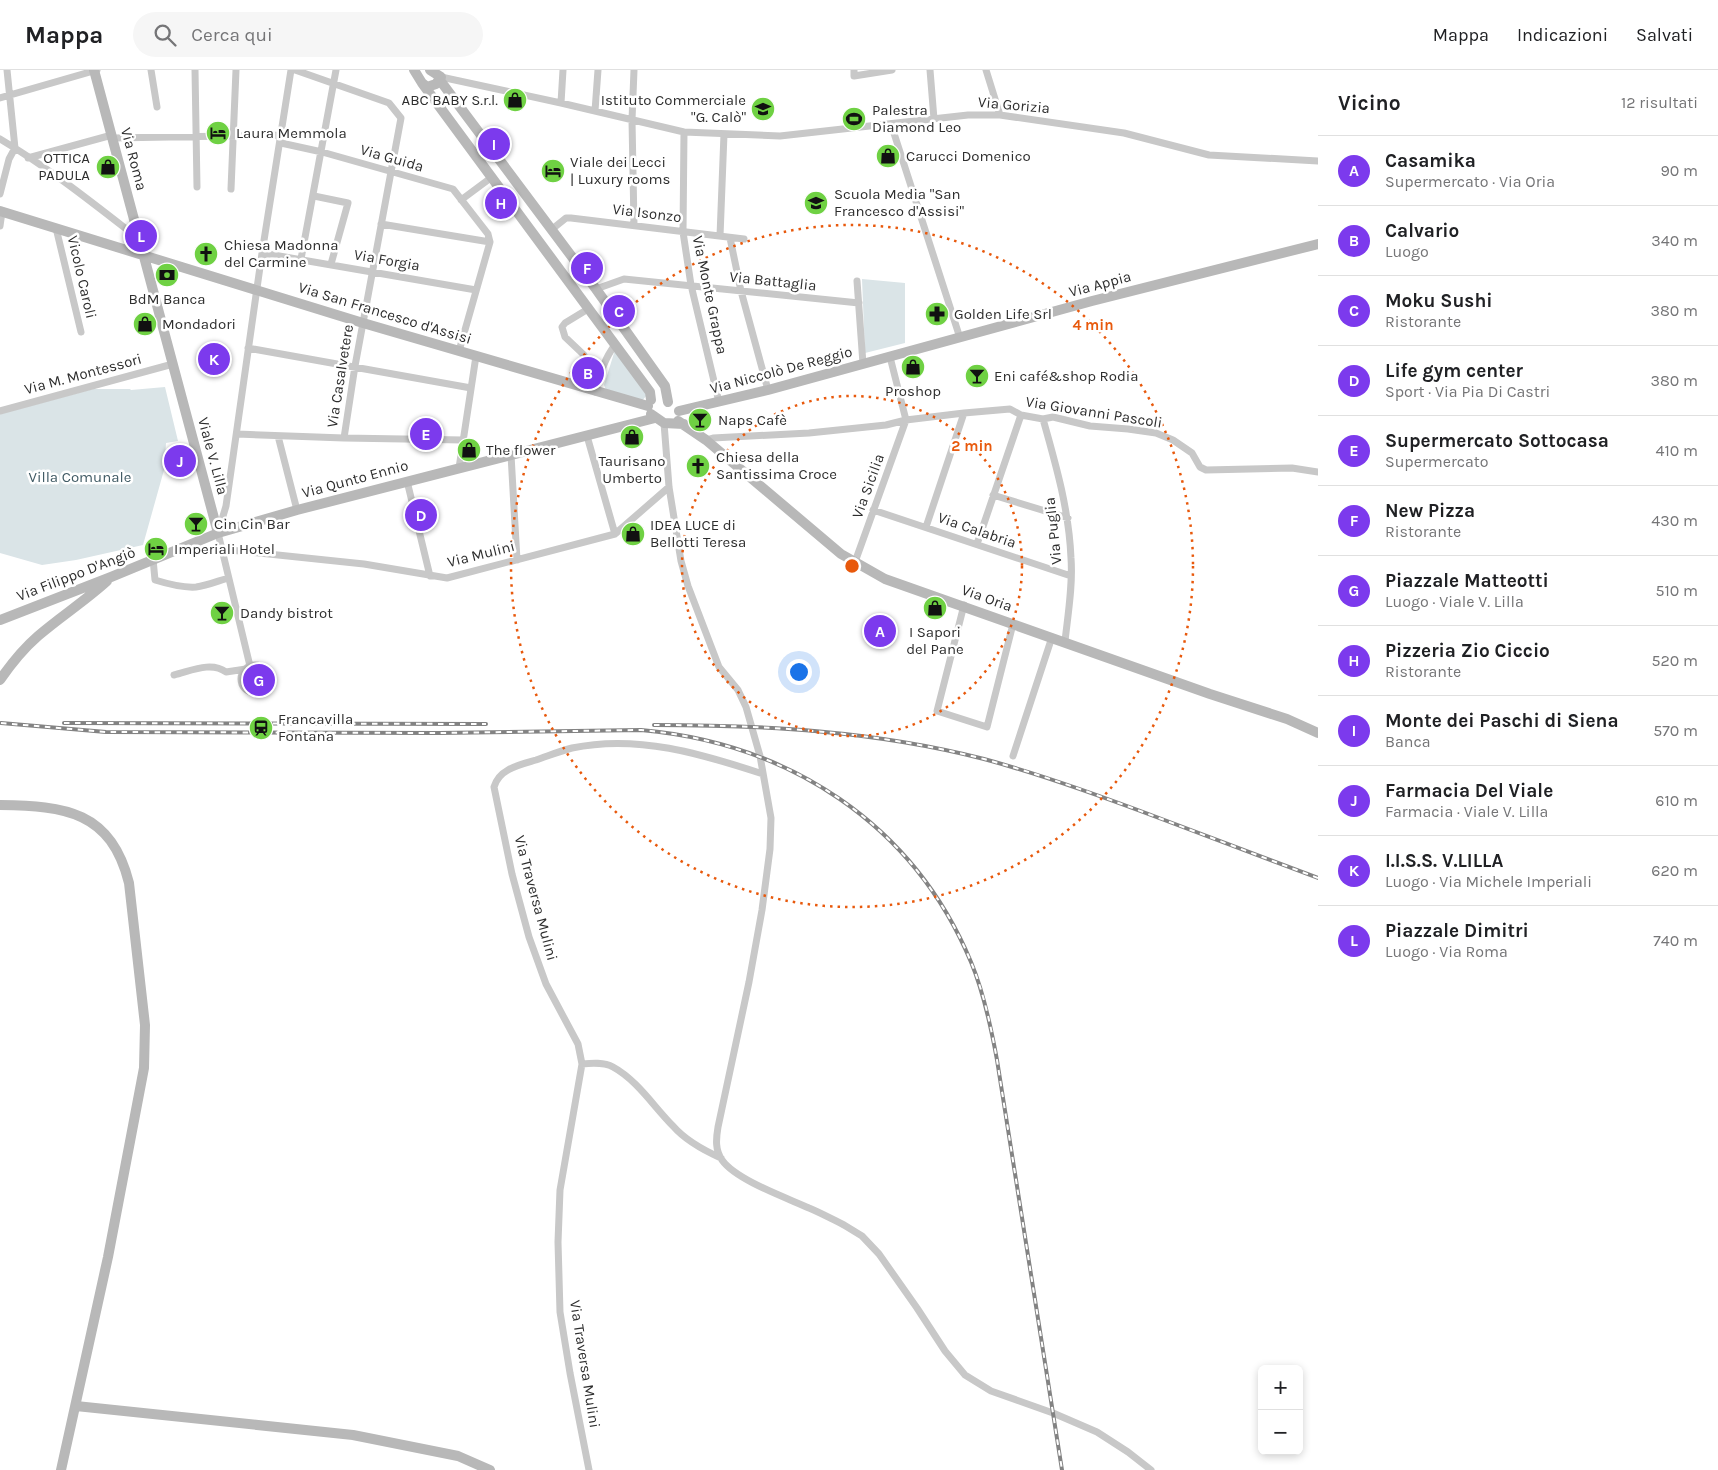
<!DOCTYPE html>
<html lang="it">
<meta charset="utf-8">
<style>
body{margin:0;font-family:Karla,sans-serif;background:#f6f6f6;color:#202124}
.controls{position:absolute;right:15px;bottom:15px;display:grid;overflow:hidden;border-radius:8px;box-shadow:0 2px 8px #0003}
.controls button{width:45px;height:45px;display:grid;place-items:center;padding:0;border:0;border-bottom:1px solid #e0e0e0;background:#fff;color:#202124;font:25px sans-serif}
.you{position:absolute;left:798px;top:601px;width:18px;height:18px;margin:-12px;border:4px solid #fff;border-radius:50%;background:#1a73e8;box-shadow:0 0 0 8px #1a73e833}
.badge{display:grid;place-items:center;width:32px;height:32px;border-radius:50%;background:#7c3aed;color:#fff;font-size:16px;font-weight:700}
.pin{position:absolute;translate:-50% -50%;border:2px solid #fff;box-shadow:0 1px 5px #0006}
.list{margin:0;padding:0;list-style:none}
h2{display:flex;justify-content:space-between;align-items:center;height:65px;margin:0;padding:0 20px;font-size:21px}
h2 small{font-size:16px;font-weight:400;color:#757577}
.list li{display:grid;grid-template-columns:32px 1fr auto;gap:15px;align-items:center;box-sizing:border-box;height:70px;padding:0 20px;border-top:1px solid #e0e0e0}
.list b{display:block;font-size:19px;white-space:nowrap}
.list p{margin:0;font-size:16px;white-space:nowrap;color:#757577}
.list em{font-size:16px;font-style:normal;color:#757577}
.icon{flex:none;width:28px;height:28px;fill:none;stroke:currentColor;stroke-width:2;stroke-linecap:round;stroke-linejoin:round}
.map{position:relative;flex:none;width:1318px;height:1400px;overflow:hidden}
header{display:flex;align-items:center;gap:30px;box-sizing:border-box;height:70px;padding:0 25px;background:#fff;border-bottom:1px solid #e0e0e0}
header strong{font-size:24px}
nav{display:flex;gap:28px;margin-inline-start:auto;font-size:18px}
.search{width:350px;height:45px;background:#f6f6f6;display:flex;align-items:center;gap:12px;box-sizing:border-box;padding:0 18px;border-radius:28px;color:#757577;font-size:19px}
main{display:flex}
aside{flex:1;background:#fff}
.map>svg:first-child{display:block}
.green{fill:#dae4e7}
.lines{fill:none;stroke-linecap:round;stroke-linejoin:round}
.street{stroke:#c8c8c8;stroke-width:7}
.secondary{stroke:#b8b8b8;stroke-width:10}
.rail-casing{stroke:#838383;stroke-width:4}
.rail{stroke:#fff;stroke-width:2;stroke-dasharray:5.5;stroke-linecap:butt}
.ring{fill:none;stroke:#e8590c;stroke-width:2.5;stroke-dasharray:2.5 5}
.labels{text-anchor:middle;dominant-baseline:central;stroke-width:5;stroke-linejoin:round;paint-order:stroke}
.poi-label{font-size:15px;fill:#2e2e2e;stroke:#fff;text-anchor:start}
.street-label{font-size:15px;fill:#2e2e2e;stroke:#fff}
.park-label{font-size:15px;fill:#405a64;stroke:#fff}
.centre{fill:#e8590c;stroke:#fff;stroke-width:2.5}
.ring-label{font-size:15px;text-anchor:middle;font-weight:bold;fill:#e8590c;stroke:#fff;stroke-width:5;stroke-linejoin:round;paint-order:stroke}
</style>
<header>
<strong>Mappa</strong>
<div class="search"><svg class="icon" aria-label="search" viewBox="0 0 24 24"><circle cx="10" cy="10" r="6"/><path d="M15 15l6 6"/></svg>Cerca qui</div>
<nav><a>Mappa</a><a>Indicazioni</a><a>Salvati</a></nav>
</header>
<main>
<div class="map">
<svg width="1318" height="1400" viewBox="0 0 1318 1400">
<rect width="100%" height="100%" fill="#fff"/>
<!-- green -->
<path class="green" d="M862 209 905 213V273L865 283Z
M615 280 647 325 641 332 606 320 604 315Z
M165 317 178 371 166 373 164 400 143 475 76 490 42 495 0 483V344L93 319H130L131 320Z"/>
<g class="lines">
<!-- street -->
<path class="street" d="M151 0 157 37
M195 0 197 117
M295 0 389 33 401 48 355 296 344 368
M854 0V6L892 0
M930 0 934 49
M986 0 1000 45
M441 7 561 33 684 62 780 66 968 45H1000L1124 63 1209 85 1318 91
M0 28 97 0
M561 33 563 0
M595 41 598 0
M891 54 960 268
M684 62 683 162 691 215 719 332
M113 68 282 65
M0 69C49 98 94 134 139 169
M281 73 322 82 453 119 488 164 490 172 459 281
M28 88 112 65
M231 119 236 0
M0 124 9 89 15 78 7 0
M314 126 348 133 331 194
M461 130 492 107
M381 154 490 172
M634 155 632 50 634 0
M0 156 2 142
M56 158 81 262
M551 160 566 148H571L744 169
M720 166 724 64
M730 168 741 221 768 320
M262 183 476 220
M301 189 336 0
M857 211 863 294
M596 219 624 209 859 233
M248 278 471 318
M575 315 584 285 565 267 562 257 565 253 588 239
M595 322C600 305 604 289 615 275
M0 341 173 294
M1043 349C1056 395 1069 440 1071 488 1073 515 1068 544 1065 571
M664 353 669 417 681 491 688 516 719 597 738 620 746 637 760 686 771 748 770 779 762 840 749 912 718 1057C716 1069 715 1080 722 1090 736 1110 787 1128 809 1138 821 1143 832 1149 844 1155L862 1166 879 1184 917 1238 945 1281 965 1305 991 1321 1053 1343 1097 1362 1128 1382 1151 1400
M237 364 344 368 463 370
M278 366 297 440
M587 366 615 464
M706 370 713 368 809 363 886 355 906 350 964 343 1010 339 1021 345 1043 349 1053 347 1090 356 1128 359 1156 363 1173 370 1192 383 1200 397 1206 400 1292 398 1318 402
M511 385 517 490
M459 398 476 286
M407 411 430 506
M993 425 1068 448
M873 440 1071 506
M926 457 964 343
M977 474 1021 345
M221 479 364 494 447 508 615 464 669 417
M153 489 155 510C168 514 183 518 196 517 206 516 218 511 228 508
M855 492 906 350 890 287
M964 535 937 641 987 657 1013 554
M241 609a14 14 0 1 1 28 0a14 14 0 1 1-28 0Z
M250 596 218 463 226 436 262 183 291 0
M174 605C191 601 211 591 226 602L246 599
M1013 686 1052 567
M582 994C592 993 604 992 613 997 637 1010 654 1037 673 1056 686 1071 703 1080 721 1088
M589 1400 570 1303 560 1242 558 1172 560 1120 582 994 578 974 546 914 529 867 512 804 494 717C499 699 519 695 536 690 548 686 560 681 572 678 637 664 702 684 763 704"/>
<!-- secondary -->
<path class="secondary" d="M94 0 218 463
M414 0 422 13 427 17 436 14 441 7 430 0
M439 9 596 219 665 316 668 332
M422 13 650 322 651 330
M0 141 363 253 648 336
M679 341 768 320 1092 231 1318 174
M651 344 664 353 684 354
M678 351 706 370 841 484 885 509 1210 624 1287 649 1318 663
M0 550 111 507 218 463 297 440 655 348
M0 610C11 594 23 579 38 566 60 547 85 531 107 511
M0 735C65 736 111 741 129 813L145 955 144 998 108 1187 61 1400
M76 1336 353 1365 458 1386 490 1400"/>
<!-- rail casing -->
<g class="rail-casing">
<path id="rail" d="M1 653 106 662 439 663 641 660C788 673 913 753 971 892 984 923 991 957 997 990L1062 1400
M64 653 486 654
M654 655C765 655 875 661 984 689 1043 705 1101 726 1159 748 1212 768 1265 788 1318 808"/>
</g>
<!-- rail -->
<use href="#rail" class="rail"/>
</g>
<!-- distance rings -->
<g class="ring">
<circle cx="852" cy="496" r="170"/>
<circle cx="852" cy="496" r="341"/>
</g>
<!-- icons -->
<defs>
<g id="shop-disc" transform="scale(1.25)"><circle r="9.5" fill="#6fd143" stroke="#fff"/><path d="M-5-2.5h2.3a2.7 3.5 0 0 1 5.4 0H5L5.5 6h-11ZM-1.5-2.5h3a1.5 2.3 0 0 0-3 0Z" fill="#111"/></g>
<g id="school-disc" transform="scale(1.25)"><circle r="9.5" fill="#6fd143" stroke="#fff"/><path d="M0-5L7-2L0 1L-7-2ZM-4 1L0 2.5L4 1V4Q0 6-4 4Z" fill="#111"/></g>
<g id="stadium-disc" transform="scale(1.25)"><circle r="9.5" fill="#6fd143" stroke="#fff"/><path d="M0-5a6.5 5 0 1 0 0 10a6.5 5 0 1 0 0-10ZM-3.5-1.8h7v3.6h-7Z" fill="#111"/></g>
<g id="hotel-disc" transform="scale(1.25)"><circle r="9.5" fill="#6fd143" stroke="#fff"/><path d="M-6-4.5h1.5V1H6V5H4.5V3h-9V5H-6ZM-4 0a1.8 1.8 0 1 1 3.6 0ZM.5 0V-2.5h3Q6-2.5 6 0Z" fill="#111"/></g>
<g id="church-disc" transform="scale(1.25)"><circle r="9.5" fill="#6fd143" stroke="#fff"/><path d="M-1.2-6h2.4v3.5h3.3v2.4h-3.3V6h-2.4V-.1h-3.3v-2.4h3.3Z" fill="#111"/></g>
<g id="bank-disc" transform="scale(1.25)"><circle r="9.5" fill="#6fd143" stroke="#fff"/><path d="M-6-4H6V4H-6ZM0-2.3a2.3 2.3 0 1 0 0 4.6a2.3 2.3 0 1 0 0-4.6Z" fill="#111"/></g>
<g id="pharmacy-disc" transform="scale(1.25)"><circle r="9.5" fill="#6fd143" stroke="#fff"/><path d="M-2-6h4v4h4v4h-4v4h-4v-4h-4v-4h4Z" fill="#111"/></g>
<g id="bar-disc" transform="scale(1.25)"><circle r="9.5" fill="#6fd143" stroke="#fff"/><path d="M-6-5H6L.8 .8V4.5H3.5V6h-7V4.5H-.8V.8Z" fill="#111"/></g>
<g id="station-disc" transform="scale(1.25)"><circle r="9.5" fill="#6fd143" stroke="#fff"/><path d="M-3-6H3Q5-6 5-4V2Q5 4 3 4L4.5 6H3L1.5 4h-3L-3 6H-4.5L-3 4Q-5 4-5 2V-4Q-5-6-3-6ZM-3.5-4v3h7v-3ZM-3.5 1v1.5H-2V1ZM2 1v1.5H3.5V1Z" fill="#111"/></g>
</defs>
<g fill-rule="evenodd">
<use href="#shop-disc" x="515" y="30"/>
<use href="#school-disc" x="763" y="39"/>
<use href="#stadium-disc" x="854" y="49"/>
<use href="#hotel-disc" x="218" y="63"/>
<use href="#shop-disc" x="888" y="86"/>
<use href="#shop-disc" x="108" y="97"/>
<use href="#hotel-disc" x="553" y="101"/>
<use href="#school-disc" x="816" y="133"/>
<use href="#church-disc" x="206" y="184"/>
<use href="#bank-disc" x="167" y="205"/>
<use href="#pharmacy-disc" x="937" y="244"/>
<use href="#shop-disc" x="145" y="254"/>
<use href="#shop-disc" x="913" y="297"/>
<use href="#bar-disc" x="977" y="306"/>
<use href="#bar-disc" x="700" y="350"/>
<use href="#shop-disc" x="632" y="367"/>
<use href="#shop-disc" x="469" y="380"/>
<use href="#church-disc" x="698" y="396"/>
<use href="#bar-disc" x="196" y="454"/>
<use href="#shop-disc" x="633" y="464"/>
<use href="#hotel-disc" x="156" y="479"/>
<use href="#shop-disc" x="935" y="538"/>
<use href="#bar-disc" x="222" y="543"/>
<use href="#station-disc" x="261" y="658"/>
</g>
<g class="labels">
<!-- poi labels -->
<g class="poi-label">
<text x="498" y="30" text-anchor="end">ABC BABY S.r.l.</text>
<text x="746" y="30" text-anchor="end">Istituto Commerciale<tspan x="746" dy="17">"G. Calò"</tspan></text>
<text x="872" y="40">Palestra<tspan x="872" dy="17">Diamond Leo</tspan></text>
<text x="236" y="63">Laura Memmola</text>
<text x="906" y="86">Carucci Domenico</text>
<text x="90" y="88" text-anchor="end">OTTICA<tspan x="90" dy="17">PADULA</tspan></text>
<text x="570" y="92">Viale dei Lecci<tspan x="570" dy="17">| Luxury rooms</tspan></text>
<text x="834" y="124">Scuola Media "San<tspan x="834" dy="17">Francesco d'Assisi"</tspan></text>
<text x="224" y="175">Chiesa Madonna<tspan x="224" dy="17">del Carmine</tspan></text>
<text x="167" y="229" text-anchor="middle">BdM Banca</text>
<text x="954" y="244">Golden Life Srl</text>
<text x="162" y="254">Mondadori</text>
<text x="994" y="306">Eni café&amp;shop Rodia</text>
<text x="913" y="321" text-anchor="middle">Proshop</text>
<text x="718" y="350">Naps Cafè</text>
<text x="486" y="380">The flower</text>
<text x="716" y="387">Chiesa della<tspan x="716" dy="17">Santissima Croce</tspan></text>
<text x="632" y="391" text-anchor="middle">Taurisano<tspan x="632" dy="17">Umberto</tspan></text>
<text x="214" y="454">Cin Cin Bar</text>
<text x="650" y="455">IDEA LUCE di<tspan x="650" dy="17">Bellotti Teresa</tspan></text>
<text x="174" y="479">Imperiali Hotel</text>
<text x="240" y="543">Dandy bistrot</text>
<text x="935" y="562" text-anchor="middle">I Sapori<tspan x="935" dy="17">del Pane</tspan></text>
<text x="278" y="649">Francavilla<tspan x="278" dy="17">Fontana</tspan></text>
</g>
<!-- street labels -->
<g class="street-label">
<text transform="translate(1014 35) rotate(5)">Via Gorizia</text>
<text transform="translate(392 88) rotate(16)">Via Guida</text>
<text transform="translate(134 89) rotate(75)">Via Roma</text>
<text transform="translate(647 143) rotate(7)">Via Isonzo</text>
<text transform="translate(387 190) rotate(10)">Via Forgia</text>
<text transform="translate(82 207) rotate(77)">Vicolo Caroli</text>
<text transform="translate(773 211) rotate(6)">Via Battaglia</text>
<text transform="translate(1100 214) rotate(-15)">Via Appia</text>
<text transform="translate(710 225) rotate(78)">Via Monte Grappa</text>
<text transform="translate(385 243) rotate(17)">Via San Francesco d'Assisi</text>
<text transform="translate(781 300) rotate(-15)">Via Niccolò De Reggio</text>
<text transform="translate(83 304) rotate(-15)">Via M. Montessori</text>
<text transform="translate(340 306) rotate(-81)">Via Casalvetere</text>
<text transform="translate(1094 342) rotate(9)">Via Giovanni Pascoli</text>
<text transform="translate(213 386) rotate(75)">Viale V. Lilla</text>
<text transform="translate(355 409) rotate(-15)">Via Qunto Ennio</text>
<text transform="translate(868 416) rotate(-70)">Via Sicilia</text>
<text transform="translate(977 460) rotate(19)">Via Calabria</text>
<text transform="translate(1053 461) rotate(-96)">Via Puglia</text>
<text transform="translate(481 484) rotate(-14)">Via Mulini</text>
<text transform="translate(76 504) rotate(-21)">Via Filippo D'Angiò</text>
<text transform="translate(987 528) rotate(20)">Via Oria</text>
<text transform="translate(536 828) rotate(75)">Via Traversa Mulini</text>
<text transform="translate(585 1294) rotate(81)">Via Traversa Mulini</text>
</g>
<!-- park labels -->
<g class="park-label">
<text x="80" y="407">Villa Comunale</text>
</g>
</g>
<circle cx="852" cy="496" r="8" class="centre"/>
<g class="ring-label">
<text x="1093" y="260">4 min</text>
<text x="972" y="381">2 min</text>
</g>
</svg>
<div class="controls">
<button>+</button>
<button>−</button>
</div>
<div class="you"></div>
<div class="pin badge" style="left:880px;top:561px">A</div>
<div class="pin badge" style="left:588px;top:303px">B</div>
<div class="pin badge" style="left:619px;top:241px">C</div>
<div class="pin badge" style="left:421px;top:445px">D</div>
<div class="pin badge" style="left:426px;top:364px">E</div>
<div class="pin badge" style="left:587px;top:198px">F</div>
<div class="pin badge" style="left:259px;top:610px">G</div>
<div class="pin badge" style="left:501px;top:133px">H</div>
<div class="pin badge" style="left:494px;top:74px">I</div>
<div class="pin badge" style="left:180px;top:391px">J</div>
<div class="pin badge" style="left:214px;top:289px">K</div>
<div class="pin badge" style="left:141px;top:166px">L</div>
</div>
<aside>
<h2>Vicino<small>12 risultati</small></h2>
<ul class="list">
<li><span class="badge">A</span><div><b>Casamika</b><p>Supermercato · Via Oria</p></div><em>90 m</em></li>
<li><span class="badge">B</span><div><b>Calvario</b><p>Luogo</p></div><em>340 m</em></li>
<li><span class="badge">C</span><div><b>Moku Sushi</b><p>Ristorante</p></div><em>380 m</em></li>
<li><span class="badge">D</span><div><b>Life gym center</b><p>Sport · Via Pia Di Castri</p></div><em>380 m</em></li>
<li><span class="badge">E</span><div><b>Supermercato Sottocasa</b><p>Supermercato</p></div><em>410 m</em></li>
<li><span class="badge">F</span><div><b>New Pizza</b><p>Ristorante</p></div><em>430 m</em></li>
<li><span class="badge">G</span><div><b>Piazzale Matteotti</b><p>Luogo · Viale V. Lilla</p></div><em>510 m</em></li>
<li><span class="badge">H</span><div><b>Pizzeria Zio Ciccio</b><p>Ristorante</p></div><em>520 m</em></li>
<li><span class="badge">I</span><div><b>Monte dei Paschi di Siena</b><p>Banca</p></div><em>570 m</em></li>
<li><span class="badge">J</span><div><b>Farmacia Del Viale</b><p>Farmacia · Viale V. Lilla</p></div><em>610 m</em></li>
<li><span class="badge">K</span><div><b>I.I.S.S. V.LILLA</b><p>Luogo · Via Michele Imperiali</p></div><em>620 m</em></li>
<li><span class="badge">L</span><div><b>Piazzale Dimitri</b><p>Luogo · Via Roma</p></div><em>740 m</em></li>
</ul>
</aside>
</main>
